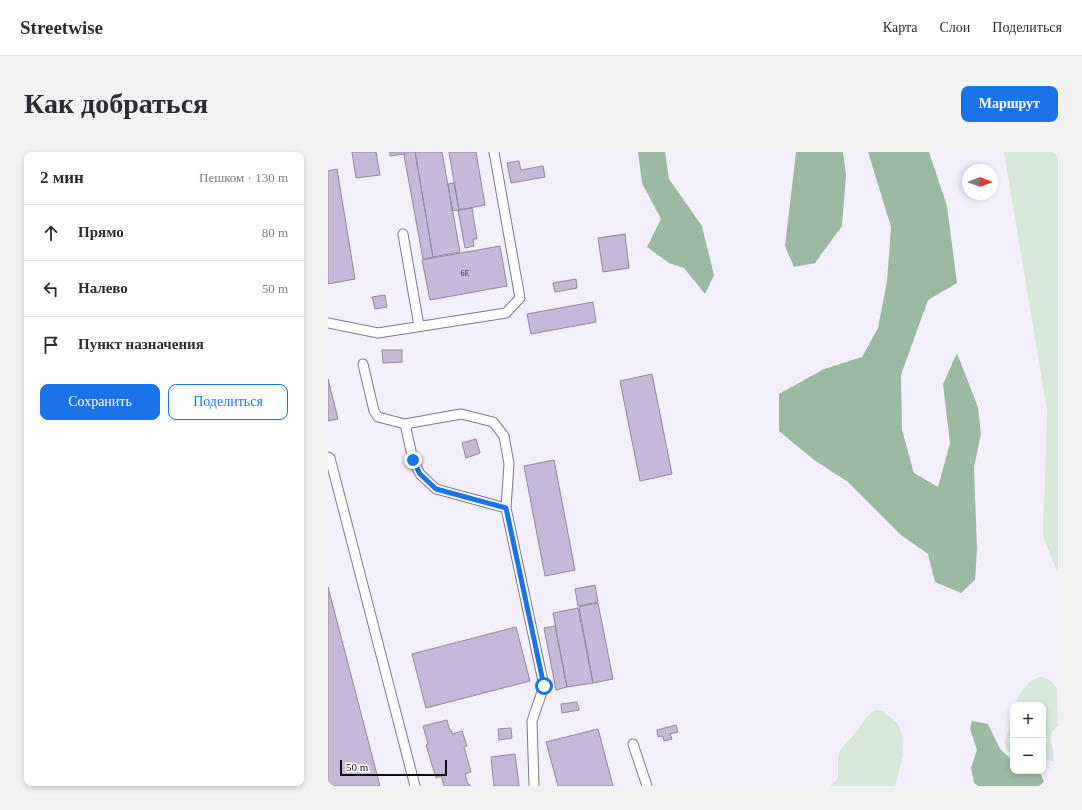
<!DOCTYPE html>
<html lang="ru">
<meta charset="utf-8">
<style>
body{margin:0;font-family:"Times New Roman",serif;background:#f2f2f3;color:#2b2b33}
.controls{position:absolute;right:12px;bottom:12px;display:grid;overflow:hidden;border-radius:8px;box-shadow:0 2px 6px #0003}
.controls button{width:36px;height:36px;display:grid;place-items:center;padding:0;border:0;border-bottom:1px solid #e1e1e2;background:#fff;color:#2b2b33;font:20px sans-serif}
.compass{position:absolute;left:634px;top:12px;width:36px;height:36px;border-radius:50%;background:#fff;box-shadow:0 2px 6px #0003;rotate:90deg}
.scale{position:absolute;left:12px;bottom:10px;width:107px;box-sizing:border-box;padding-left:4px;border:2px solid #0f0c14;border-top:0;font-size:11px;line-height:14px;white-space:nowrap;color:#0f0c14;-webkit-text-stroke:3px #fff;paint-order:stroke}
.stop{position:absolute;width:12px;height:12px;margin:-9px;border:3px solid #1a73e8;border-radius:50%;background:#fff}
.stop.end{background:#1a73e8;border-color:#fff;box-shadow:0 1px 4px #0008}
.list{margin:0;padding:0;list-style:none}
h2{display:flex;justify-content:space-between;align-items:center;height:52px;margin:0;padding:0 16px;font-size:17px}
h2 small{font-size:13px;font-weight:400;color:#7c7c81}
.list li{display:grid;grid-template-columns:26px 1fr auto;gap:12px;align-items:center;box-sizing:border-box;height:56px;padding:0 16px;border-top:1px solid #e1e1e2}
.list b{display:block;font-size:15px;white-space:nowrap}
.list em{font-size:13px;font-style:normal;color:#7c7c81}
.actions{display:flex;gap:8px;padding:12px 16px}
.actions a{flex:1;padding:9px 0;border:1px solid #1a73e8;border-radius:8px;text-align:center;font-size:14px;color:#1a73e8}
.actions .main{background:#1a73e8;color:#fff}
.icon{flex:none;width:22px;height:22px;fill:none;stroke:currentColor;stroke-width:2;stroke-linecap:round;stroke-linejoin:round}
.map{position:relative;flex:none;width:730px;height:634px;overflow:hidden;border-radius:8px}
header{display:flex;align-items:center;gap:24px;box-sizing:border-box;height:56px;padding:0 20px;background:#fff;border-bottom:1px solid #e1e1e2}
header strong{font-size:19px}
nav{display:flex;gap:22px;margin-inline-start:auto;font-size:14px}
.intro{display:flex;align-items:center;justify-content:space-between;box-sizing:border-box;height:96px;padding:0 24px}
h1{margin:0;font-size:28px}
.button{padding:10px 18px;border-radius:8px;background:#1a73e8;color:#fff;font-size:14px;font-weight:700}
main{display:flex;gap:24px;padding:0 24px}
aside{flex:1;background:#fff;border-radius:8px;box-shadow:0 2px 6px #0003}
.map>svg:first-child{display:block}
.green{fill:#d6e9d9}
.forest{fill:#9cbaa1}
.building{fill:#c6b8d9;stroke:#8f879c}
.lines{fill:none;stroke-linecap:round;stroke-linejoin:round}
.lane-casing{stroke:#7d7589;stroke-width:11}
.lane{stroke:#fff;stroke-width:9}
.route{stroke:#1a73e8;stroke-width:5}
.labels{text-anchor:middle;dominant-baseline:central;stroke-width:3;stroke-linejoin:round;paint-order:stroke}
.number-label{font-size:8px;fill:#3d3745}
</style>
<header>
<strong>Streetwise</strong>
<nav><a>Карта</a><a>Слои</a><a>Поделиться</a></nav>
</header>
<div class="intro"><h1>Как добраться</h1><a class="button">Маршрут</a></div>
<main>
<aside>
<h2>2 мин<small>Пешком · 130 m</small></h2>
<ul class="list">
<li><svg class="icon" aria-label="ahead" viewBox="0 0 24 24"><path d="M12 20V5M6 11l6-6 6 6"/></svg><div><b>Прямо</b></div><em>80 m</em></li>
<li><svg class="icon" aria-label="left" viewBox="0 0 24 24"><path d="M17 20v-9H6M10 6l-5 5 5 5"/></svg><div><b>Налево</b></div><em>50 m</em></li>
<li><svg class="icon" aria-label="arrive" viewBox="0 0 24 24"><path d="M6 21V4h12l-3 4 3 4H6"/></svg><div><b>Пункт назначения</b></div></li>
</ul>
<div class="actions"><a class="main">Сохранить</a><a>Поделиться</a></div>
</aside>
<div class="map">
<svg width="730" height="634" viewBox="0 0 730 634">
<rect width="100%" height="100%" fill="#f4effd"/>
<!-- green -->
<path class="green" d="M676 0H730V421L715 384 719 258Z
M711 525C719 525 726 530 729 537L730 574C714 586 730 597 725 609L715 607V553H686C692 541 697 530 711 525Z
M685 554V601L679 599C674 588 681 581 683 571 684 565 684 559 685 554Z
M549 558 555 559 570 572 574 583 575 604 567 634H502L508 629 510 624V606L512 598 525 584 539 565 544 560Z"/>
<!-- forest -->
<path class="forest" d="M310 0H337L341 27 374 74 386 123 377 142 356 116 341 111 319 95 333 67 314 31Z
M468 0H515L518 23 514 74 487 111 466 115 457 94Z
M540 0H601L619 54 629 131 600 148 573 223 574 278 586 321 610 335 622 291 615 232 629 201 650 255 653 282 646 315 649 397 647 428 633 441 607 430 600 402 573 383 520 330 486 308 451 279V242L496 217 534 205 550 176 559 129 563 75Z
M644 569 660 572 672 597 685 609V619L712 620 716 630 711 634H650L646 631 643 616 649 598 642 577Z"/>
<!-- building -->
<path class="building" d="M24 0H48L52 23 28 26Z
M62 0H77V2L62 4Z
M78 0H87L105 105 95 107 76 3 78 2Z
M87 0H114L132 100 105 105Z
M121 0H148L157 53 131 58Z
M191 9 193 18 215 14 217 25 183 31 179 11Z
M9 17 27 127 0 132V19Z
M126 31 131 58 124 59 120 32Z
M144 56 149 87H145L146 94 137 96 130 58Z
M297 82 301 116 275 120 270 86Z
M172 94 179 134 102 148 94 108Z
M248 127 249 136 227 140 225 131Z
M57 143 59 155 47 157 44 145Z
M265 150 268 170 203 182 199 162Z
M54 198H74V210L55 211Z
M324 222 344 322 312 329 292 229Z
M0 227 10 267 0 269Z
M148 287 152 301 138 306 134 291Z
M226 308 247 418 217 424 196 314Z
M267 433 270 450 250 454 247 437Z
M0 435 52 634H0Z
M270 451 285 527 265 531 251 455Z
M250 456 265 531 239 535 225 461Z
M227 474 239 535 228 538 216 476Z
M188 475 202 529 98 556 84 502Z
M249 550 251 558 234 561 233 552Z
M119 568 122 579H124V582L134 579 139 594 136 595 143 620 137 622 140 632H141L142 634H116L113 624 108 626 98 593 100 592 95 574Z
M348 573 350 580 342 582 344 587 336 589 335 584 330 585 329 578Z
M183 576 184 586 171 588 170 577Z
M270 577 285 634H230L218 590Z
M187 602 191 634H166L163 605Z"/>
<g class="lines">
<!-- lane casing -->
<g class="lane-casing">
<path id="lane" d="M75 82 91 174
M0 171 50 181 178 161 192 146 166 0
M35 212 46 259 50 265 77 272
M0 305 2 306 87 634
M178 356 108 337 92 322 85 308 77 272 133 262 165 270 176 284 181 312 178 356 216 534 204 569 206 634
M305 592 319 634"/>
</g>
<!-- lane -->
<use href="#lane" class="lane"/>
</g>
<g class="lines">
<!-- route -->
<path class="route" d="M85 308 92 322 108 337 178 356 216 534"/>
</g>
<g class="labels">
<!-- number labels -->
<g class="number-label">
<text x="137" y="121">6Е</text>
</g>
</g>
</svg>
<div class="controls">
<button>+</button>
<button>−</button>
</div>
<svg class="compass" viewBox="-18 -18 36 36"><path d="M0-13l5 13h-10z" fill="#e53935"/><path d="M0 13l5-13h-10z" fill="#7c7c81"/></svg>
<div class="scale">50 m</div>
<div class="stop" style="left:216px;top:534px"></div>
<div class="stop end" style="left:85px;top:308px"></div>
</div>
</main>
